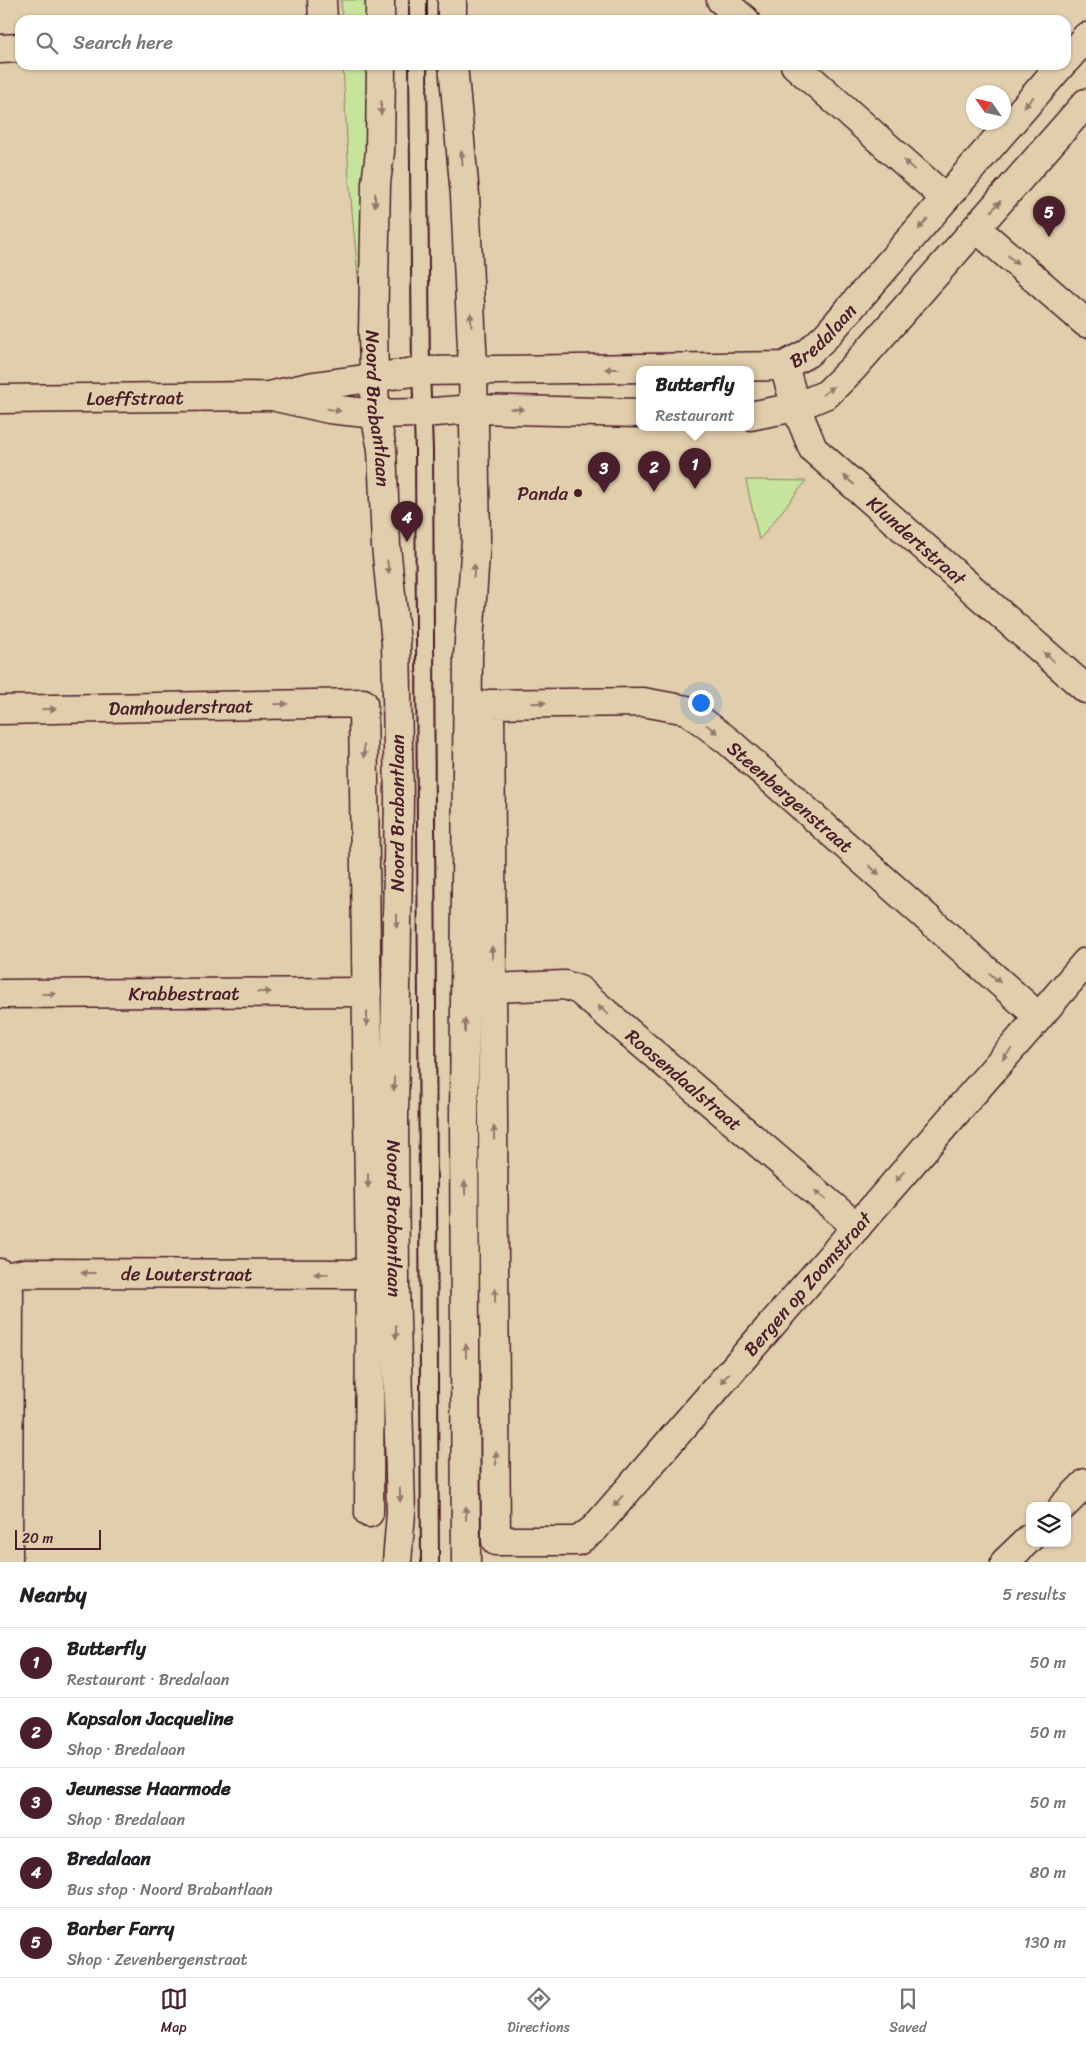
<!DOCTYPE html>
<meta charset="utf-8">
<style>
body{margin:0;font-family:Sriracha,sans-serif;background:#f6f6f6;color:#202124}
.controls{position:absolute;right:15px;bottom:15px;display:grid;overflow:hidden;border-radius:10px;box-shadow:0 1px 4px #0004}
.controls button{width:45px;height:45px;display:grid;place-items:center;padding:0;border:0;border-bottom:1px solid #e0e0e0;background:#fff;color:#202124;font:25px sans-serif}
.compass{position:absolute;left:966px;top:85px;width:45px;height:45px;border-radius:50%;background:#fff;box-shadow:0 1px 4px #0004;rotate:304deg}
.scale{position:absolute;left:15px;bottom:12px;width:86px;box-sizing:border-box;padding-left:5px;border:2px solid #4a1f2b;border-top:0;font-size:14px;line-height:18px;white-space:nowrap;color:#4a1f2b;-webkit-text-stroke:4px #e1ceac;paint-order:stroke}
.you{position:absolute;left:700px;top:702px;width:18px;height:18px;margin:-12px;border:4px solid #fff;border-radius:50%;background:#1a73e8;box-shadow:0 0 0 8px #1a73e833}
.badge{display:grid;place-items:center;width:32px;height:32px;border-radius:50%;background:#4a1f2b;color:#fff;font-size:16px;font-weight:700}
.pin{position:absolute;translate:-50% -41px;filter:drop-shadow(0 1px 2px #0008)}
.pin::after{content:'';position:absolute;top:26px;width:18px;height:15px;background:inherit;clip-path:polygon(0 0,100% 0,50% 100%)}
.popup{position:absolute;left:636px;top:366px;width:118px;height:65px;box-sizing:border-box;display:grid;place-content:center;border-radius:10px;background:#fff;filter:drop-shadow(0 1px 4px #0005);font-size:16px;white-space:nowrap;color:#757577}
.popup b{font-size:19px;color:#202124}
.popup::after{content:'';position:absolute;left:50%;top:100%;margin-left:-10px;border:10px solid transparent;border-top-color:#fff}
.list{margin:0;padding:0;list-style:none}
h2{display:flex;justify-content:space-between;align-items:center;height:65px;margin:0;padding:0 20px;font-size:21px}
h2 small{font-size:16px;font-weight:400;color:#757577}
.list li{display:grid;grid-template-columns:32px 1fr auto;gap:15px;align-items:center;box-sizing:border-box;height:70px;padding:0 20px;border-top:1px solid #e0e0e0}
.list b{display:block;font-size:19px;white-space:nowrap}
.list p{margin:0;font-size:16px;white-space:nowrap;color:#757577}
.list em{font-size:16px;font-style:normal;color:#757577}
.icon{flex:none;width:28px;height:28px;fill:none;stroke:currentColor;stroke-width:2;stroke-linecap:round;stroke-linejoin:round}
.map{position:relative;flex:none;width:1086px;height:1562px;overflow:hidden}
.search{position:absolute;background:#fff;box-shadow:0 1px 4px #0004;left:15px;right:15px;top:15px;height:55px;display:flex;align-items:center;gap:12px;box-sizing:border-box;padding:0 18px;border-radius:15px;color:#757577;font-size:19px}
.sheet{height:415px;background:#fff}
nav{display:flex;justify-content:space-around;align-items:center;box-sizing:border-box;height:70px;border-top:1px solid #e0e0e0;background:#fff;font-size:14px;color:#757577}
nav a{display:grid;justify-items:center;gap:2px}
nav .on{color:#4a1f2b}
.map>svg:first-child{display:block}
.green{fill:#c7e49c;stroke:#888264}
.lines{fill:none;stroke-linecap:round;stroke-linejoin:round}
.lane-casing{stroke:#4a1f2b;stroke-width:20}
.street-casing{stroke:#4a1f2b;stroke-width:31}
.secondary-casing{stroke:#4a1f2b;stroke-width:31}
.lane{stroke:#e1ceac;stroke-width:16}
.street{stroke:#e1ceac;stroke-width:28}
.secondary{stroke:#e1ceac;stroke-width:28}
.oneway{fill:#96766c}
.poi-dot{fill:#4a1f2b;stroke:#e1ceac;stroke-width:2}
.labels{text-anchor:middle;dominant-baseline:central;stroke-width:4;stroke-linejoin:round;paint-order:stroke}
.street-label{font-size:19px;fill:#4a1f2b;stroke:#e1ceac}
.poi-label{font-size:19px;fill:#4a1f2b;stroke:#e1ceac;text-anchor:end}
</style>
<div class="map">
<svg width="1086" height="1562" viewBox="0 0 1086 1562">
<rect width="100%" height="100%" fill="#e1ceac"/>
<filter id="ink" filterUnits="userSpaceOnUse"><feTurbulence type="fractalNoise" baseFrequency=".02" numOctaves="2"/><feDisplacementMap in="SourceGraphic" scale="10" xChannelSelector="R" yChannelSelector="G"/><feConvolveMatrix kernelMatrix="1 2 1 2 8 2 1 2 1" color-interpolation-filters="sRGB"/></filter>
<g filter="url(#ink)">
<!-- green -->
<path class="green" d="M341 0H371L372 20H342Z
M343 65H372V98L362 178 361 309 349 178Z
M746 480 806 481 759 540Z"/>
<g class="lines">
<!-- lane casing -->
<g class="lane-casing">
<path id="lane" d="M418 0V20
M418 65 421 371 424 450 430 1562"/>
</g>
<!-- street casing -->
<g class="street-casing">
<g id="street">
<path d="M322 0 323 20"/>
<path d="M721 0 745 20"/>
<path d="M0 49 20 48"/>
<path d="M795 65 945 198"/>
<path d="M976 228 1086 323"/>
<path id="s1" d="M784 366 796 407 813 449 1086 689"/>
<path id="s2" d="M0 710 363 703 370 1274 369 1513"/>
<path id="s3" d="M493 988 565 985 579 990 857 1227"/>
<path id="s4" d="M0 994 367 992"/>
<path id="s5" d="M1039 1017 728 741 687 710 643 702 490 704 496 1541H578L594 1529 1039 1017 1086 962"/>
<path d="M0 1273 5 1277 9 1291 8 1562"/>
<path id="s6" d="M5 1277 25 1273 370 1274"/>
<path d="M1063 1506 1086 1483"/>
<path d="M1005 1562 1030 1538"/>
</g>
</g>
<!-- secondary casing -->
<g class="secondary-casing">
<g id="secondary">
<path d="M380 0V20"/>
<path d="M452 0V20"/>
<path d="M1066 60 1086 37"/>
<path id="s7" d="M381 65 380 152 376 183 373 332 375 414 382 449 386 546 396 643 399 798 394 1117 395 1283 401 1513 397 1562"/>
<path d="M453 65 465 195 473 369 476 540 468 656 464 1118 466 1562"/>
<path d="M276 397 329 409 375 414 422 413 473 409 640 413"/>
<path id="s8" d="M0 399 269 396 314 386 421 371 784 366 808 353 827 335 1061 65"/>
<path d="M750 416 796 407 827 394 853 368 1086 103"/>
</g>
</g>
<!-- lane -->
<use href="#lane" class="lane"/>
<!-- street -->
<use href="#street" class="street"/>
<!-- secondary -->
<use href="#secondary" class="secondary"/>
</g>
<!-- one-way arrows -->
<defs><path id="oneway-solid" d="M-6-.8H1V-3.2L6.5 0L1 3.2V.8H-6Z" transform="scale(1.25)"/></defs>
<g class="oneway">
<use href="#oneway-solid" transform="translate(1029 102) rotate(131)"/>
<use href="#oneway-solid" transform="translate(381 108) rotate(90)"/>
<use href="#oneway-solid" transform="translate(462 158) rotate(-95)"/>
<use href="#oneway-solid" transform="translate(909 165) rotate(-138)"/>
<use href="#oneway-solid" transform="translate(375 200) rotate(91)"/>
<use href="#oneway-solid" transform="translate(996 206) rotate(-48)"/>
<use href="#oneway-solid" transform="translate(923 224) rotate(131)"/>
<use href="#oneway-solid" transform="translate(1013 260) rotate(41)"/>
<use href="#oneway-solid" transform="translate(471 320) rotate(-93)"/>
<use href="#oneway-solid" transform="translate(612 369) rotate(180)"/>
<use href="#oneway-solid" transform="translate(828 391) rotate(-37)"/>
<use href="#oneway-solid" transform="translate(517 409) rotate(2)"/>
<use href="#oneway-solid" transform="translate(334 410) rotate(9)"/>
<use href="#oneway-solid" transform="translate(849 480) rotate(-139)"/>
<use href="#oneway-solid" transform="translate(388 567) rotate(84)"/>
<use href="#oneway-solid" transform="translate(474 571) rotate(-87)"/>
<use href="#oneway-solid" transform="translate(1049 657) rotate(-139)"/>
<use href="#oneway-solid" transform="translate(539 703) rotate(-1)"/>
<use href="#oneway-solid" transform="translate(281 704) rotate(-1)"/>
<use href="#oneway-solid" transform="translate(49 709) rotate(-1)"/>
<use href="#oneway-solid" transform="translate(712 729) rotate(37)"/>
<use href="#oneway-solid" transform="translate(364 751) rotate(89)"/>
<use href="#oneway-solid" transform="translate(874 870) rotate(41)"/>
<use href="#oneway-solid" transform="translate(397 921) rotate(91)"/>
<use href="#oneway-solid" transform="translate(492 953) rotate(-91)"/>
<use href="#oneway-solid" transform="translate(995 978) rotate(41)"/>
<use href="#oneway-solid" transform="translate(264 992)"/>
<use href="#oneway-solid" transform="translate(49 994)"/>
<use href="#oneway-solid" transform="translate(603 1010) rotate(-140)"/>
<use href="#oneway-solid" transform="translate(367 1019) rotate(90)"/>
<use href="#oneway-solid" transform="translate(465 1026) rotate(-90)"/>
<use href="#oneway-solid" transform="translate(1007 1054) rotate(131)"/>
<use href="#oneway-solid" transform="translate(394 1084) rotate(91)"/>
<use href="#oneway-solid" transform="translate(494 1133) rotate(-90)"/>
<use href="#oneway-solid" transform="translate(900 1176) rotate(131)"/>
<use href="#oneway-solid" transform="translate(368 1181) rotate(90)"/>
<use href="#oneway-solid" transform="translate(465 1188) rotate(-91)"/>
<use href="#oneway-solid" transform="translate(820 1195) rotate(-140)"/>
<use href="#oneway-solid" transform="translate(88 1273) rotate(-180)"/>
<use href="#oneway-solid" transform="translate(321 1274) rotate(-180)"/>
<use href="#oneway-solid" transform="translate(495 1295) rotate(-90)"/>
<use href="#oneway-solid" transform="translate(396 1332) rotate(89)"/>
<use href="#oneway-solid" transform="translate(466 1351) rotate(-90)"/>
<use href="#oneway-solid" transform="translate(725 1378) rotate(131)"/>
<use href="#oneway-solid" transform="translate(496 1458) rotate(-90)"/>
<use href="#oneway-solid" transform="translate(400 1495) rotate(89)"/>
<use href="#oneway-solid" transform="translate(618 1501) rotate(131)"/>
<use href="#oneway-solid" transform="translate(466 1513) rotate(-90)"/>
</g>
</g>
<!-- markers -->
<circle class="poi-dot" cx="578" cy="493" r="5"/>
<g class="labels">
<!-- street labels -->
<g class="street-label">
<text stroke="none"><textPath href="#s8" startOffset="836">Bredalaan</textPath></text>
<text stroke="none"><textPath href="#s8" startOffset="135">Loeffstraat</textPath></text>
<text stroke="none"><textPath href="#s7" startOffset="344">Noord Brabantlaan</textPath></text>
<text stroke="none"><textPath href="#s1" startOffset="226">Klundertstraat</textPath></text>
<text stroke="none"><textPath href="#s2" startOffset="181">Damhouderstraat</textPath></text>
<text transform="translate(790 797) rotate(41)">Steenbergenstraat</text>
<text transform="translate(397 813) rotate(-90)">Noord Brabantlaan</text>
<text stroke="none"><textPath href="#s4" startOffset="184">Krabbestraat</textPath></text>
<text stroke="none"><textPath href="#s3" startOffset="225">Roosendaalstraat</textPath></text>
<text stroke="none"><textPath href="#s7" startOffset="1155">Noord Brabantlaan</textPath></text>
<text stroke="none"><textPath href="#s6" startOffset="182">de Louterstraat</textPath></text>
<text stroke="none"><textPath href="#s5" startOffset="1929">Bergen op Zoomstraat</textPath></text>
</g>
<!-- poi labels -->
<g class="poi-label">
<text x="568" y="493">Panda</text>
</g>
</g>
</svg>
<div class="controls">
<button><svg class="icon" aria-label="layers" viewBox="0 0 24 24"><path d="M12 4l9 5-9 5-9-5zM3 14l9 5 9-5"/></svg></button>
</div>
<svg class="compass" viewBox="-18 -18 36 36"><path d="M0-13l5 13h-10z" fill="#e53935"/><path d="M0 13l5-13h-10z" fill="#757577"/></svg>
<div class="scale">20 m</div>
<div class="you"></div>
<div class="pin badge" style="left:695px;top:489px">1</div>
<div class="popup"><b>Butterfly</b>Restaurant</div>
<div class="pin badge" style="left:654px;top:492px">2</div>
<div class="pin badge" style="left:604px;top:493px">3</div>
<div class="pin badge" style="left:407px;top:542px">4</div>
<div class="pin badge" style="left:1049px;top:237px">5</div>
<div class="search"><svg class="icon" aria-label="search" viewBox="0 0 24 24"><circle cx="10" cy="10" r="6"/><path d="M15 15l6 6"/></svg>Search here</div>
</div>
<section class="sheet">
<h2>Nearby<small>5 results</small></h2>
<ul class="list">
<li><span class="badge">1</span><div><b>Butterfly</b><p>Restaurant · Bredalaan</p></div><em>50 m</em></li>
<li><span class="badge">2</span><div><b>Kapsalon Jacqueline</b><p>Shop · Bredalaan</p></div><em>50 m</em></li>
<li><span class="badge">3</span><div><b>Jeunesse Haarmode</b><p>Shop · Bredalaan</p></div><em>50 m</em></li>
<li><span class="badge">4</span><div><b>Bredalaan</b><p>Bus stop · Noord Brabantlaan</p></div><em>80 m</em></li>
<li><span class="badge">5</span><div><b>Barber Farry</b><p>Shop · Zevenbergenstraat</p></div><em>130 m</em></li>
</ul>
</section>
<nav>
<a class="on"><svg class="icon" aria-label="map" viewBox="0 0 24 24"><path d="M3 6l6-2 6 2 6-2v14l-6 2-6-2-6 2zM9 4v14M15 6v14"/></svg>Map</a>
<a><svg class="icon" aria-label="directions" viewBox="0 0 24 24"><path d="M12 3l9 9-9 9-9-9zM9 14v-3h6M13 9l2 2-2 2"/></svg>Directions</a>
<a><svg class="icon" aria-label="saved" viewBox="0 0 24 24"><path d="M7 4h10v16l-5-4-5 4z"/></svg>Saved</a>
</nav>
